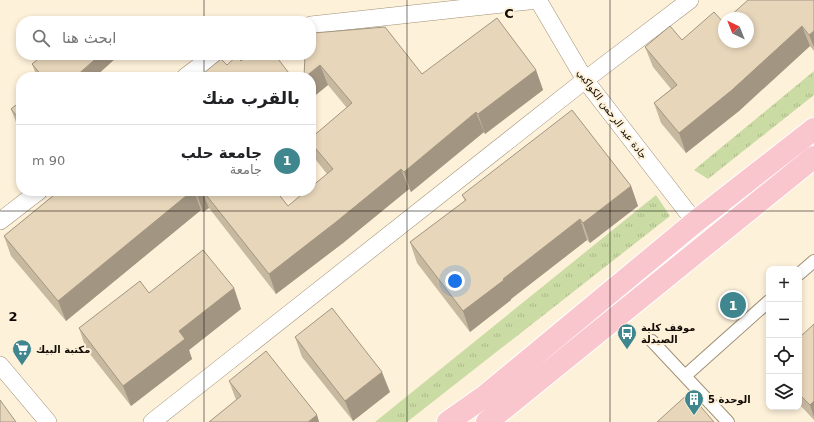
<!DOCTYPE html>
<html lang="ar">
<meta charset="utf-8">
<style>
body{margin:0;font-family:"DejaVu Sans",Cairo,sans-serif;background:#f2f2f2;color:#202124;direction:rtl}
.controls{position:absolute;right:12px;bottom:12px;display:grid;overflow:hidden;border-radius:8px;box-shadow:0 2px 6px #0003}
.controls button{width:36px;height:36px;display:grid;place-items:center;padding:0;border:0;border-bottom:1px solid #e0e0e0;background:#fff;color:#202124;font:20px sans-serif}
.compass{position:absolute;left:718px;top:12px;width:36px;height:36px;border-radius:50%;background:#fff;box-shadow:0 2px 6px #0003;rotate:317deg}
.you{position:absolute;left:455px;top:281px;width:14px;height:14px;margin:-10px;border:3px solid #fff;border-radius:50%;background:#1a73e8;box-shadow:0 0 0 6px #1a73e833}
.badge{display:grid;place-items:center;width:26px;height:26px;border-radius:50%;background:#3f868e;color:#fff;font-size:13px;font-weight:700}
.pin{position:absolute;translate:-50% -50%;border:2px solid #fff;box-shadow:0 1px 4px #0006}
.list{margin:0;padding:0;list-style:none}
h2{display:flex;justify-content:space-between;align-items:center;height:52px;margin:0;padding:0 16px;font-size:17px}
h2 small{font-size:13px;font-weight:400;color:#757577}
.list li{display:grid;grid-template-columns:26px 1fr auto;gap:12px;align-items:center;box-sizing:border-box;height:72px;padding:0 16px;border-top:1px solid #e0e0e0}
.list b{display:block;font-size:15px;white-space:nowrap}
.list p{margin:0;font-size:13px;white-space:nowrap;color:#757577}
.list em{font-size:13px;font-style:normal;color:#757577}
.icon{flex:none;width:22px;height:22px;fill:none;stroke:currentColor;stroke-width:2;stroke-linecap:round;stroke-linejoin:round}
.map{position:relative;flex:none;width:814px;height:422px;overflow:hidden;direction:ltr}
.search{position:absolute;background:#fff;box-shadow:0 2px 6px #0003;left:16px;top:16px;width:300px;height:44px;display:flex;align-items:center;gap:10px;box-sizing:border-box;padding:0 14px;border-radius:16px;color:#757577;font-size:15px}
.panel{position:absolute;background:#fff;box-shadow:0 2px 6px #0003;left:16px;top:72px;width:300px;height:124px;border-radius:16px;direction:rtl}
.map>svg:first-child{display:block}
.grass{fill:url(#grass-tufts)}
.lines{fill:none;stroke-linecap:round;stroke-linejoin:round}
.pedestrian-casing{stroke:#9f9075;stroke-width:14}
.minor-casing{stroke:#9f9075;stroke-width:18}
.primary-casing{stroke:#fff;stroke-width:24}
.pedestrian{stroke:#fff;stroke-width:12}
.minor{stroke:#fff;stroke-width:17}
.primary{stroke:#fac6ce;stroke-width:22}
.wall{fill:#c7b8a0}
.shaded-wall{fill:#a29682}
.building{fill:#e7d6ba;stroke:#a29682}
.grid{fill:none;stroke:#100a03;stroke-width:1;stroke-opacity:0.55}
.labels{text-anchor:middle;dominant-baseline:central;stroke-width:4;stroke-linejoin:round;paint-order:stroke}
.street-label{font-size:10px;fill:#100a03;stroke:#fef1da}
.poi-label{font-size:10px;font-weight:bold;fill:#100a03;stroke:#fef1da;text-anchor:start}
.grid-label{font-size:13px;text-anchor:middle;font-weight:bold;fill:#100a03;stroke:#fef1da;stroke-width:4;stroke-linejoin:round;paint-order:stroke}
</style>
<div class="map">
<svg width="814" height="422" viewBox="0 0 814 422">
<defs>
<pattern id="grass-tufts" width="24" height="20" patternUnits="userSpaceOnUse"><rect width="24" height="20" fill="#cadba3"/><path d="M3 7l-1-3M5 7V3M7 7l1-3M15 17l-1-3M17 17v-4M19 17l1-3" fill="none" stroke="#acbb8b"/></pattern>
</defs>
<rect width="100%" height="100%" fill="#fef1da"/>
<!-- grass -->
<path class="grass" d="M814 71V95L708 179 694 170Z
M656 195 670 216 407 422H375Z"/>
<g class="lines">
<!-- pedestrian casing -->
<g class="pedestrian-casing">
<path id="pedestrian" d="M799 274 814 261
M652 341 728 422
M685 376 769 301"/>
</g>
<!-- minor casing -->
<g class="minor-casing">
<path id="minor" d="M538 0 585 80 695 222
M311 25 538 0
M185 77 214 55
M0 221 39 191
M0 365 48 422
M152 422 585 80 690 0"/>
</g>
<!-- primary casing -->
<g class="primary-casing">
<path id="primary" d="M448 422 485 396 695 222 814 129
M487 422 814 157"/>
</g>
<!-- pedestrian -->
<use href="#pedestrian" class="pedestrian"/>
<!-- minor -->
<use href="#minor" class="minor"/>
<!-- primary -->
<use href="#primary" class="primary"/>
</g>
<!-- wall -->
<path class="wall" d="M814 0V51L810 46 739 111 686 153 661 123 654 103 671 89 653 67 645 47 682 40 723 22Z
M39 55H116L117 57 95 77H37L32 64 41 57Z
M305 55 422 74 536 70 543 90 485 134 484 132 411 192 409 189 343 243 276 294 209 208 203 212 201 210 66 321 11 256 4 236 59 191H276L288 206 327 174 316 160 311 147V138L347 108 328 85 312 98Z
M21 101V128L16 122 11 109Z
M631 186 638 206 590 243 587 240 511 299V300L470 332 417 263 410 242 465 201 462 195Z
M234 288 241 309 189 350 192 359 131 406 86 349 79 328 149 293Z
M814 324V420L799 404V338Z
M295 337 390 392 353 421 302 357Z
M229 381 317 415 319 422H209L236 400Z"/>
<!-- shaded-wall -->
<path class="shaded-wall" d="M802 26 810 46 739 111 686 153 679 133Z
M814 31V47L809 35Z
M100 55H116L117 57 95 77H75Z
M320 65 328 85 312 98 311 77H305Z
M536 70 543 90 485 134 478 114Z
M476 112 484 132 411 192 404 172Z
M401 169 409 189 343 243 276 294 269 274Z
M631 186 638 206 590 243 583 223Z
M192 191H194L201 210 66 321 58 301Z
M198 191H202L209 208 203 212 196 192Z
M580 219 587 240 511 299V300L470 332 463 311 503 279Z
M234 288 241 309 189 350 192 359 131 406 123 386 179 331Z
M382 372 390 392 353 421 345 401Z
M814 401V417L810 405Z
M317 415 319 422H308Z"/>
<!-- building -->
<path class="building" d="M748 0H814V31L809 35 802 26 732 90 679 133 654 103 677 85 645 47 670 26 682 40 714 12 723 22H724V42H748V18H728Z
M52 17 56 21H47Z
M497 18 536 70 478 114 476 112 404 172 401 169 336 222 269 274 203 191H276L288 206 306 191H311V187L333 169 311 143V138L352 103 320 65 305 77H304L305 55H311V35L313 33 385 27 422 74Z
M90 19 92 21H87Z
M43 55H100L75 77H43L32 64Z
M248 55H275L292 77H199L221 59 227 65 237 56 241 61Z
M21 101V121L11 109Z
M572 110 631 186 583 223 580 219 503 279 504 280 463 311 410 242 466 200 462 195Z
M59 191H192L58 301 4 236Z
M203 250 234 288 179 331 185 339 123 386 79 328 140 281 149 293Z
M332 308 382 372 345 401 295 337Z
M814 324V401L810 405 799 394V338Z
M266 351 317 415 308 422H209L241 396 229 381Z
M689 393 714 422H657Z
M0 400 16 422H0Z"/>
<!-- grid -->
<path class="grid" d="M204 0V21M407 0V422M610 0V422M204 55V77M204 191V422M0 211H814"/>
<!-- icons -->
<defs>
<g id="bus-pin" transform="scale(1)"><path d="M0 17L-7.5 6A9.5 9.5 0 1 1 7.5 6Z" fill="#3f868e" stroke="#fef1da"/><path d="M-5-6H5V4H4V6H2V4H-2V6H-4V4H-5ZM-3.5-4V0h7V-4ZM-3.5 1.2v1.5H-2V1.2ZM2 1.2v1.5H3.5V1.2Z" fill="#fff"/></g>
<g id="supermarket-pin" transform="scale(1)"><path d="M0 17L-7.5 6A9.5 9.5 0 1 1 7.5 6Z" fill="#3f868e" stroke="#fef1da"/><path d="M-6-5.5h2.5l.6 2H6L4.5 2H-2.5L-4.4-4H-6ZM-1.5 3.2a1.3 1.3 0 1 0 .1 0ZM3 3.2a1.3 1.3 0 1 0 .1 0Z" fill="#fff"/></g>
<g id="building-pin" transform="scale(1)"><path d="M0 17L-7.5 6A9.5 9.5 0 1 1 7.5 6Z" fill="#3f868e" stroke="#fef1da"/><path d="M-4-6H4V6H1V3H-1V6H-4ZM-2.5-4.3h1.7v1.8h-1.7ZM.8-4.3h1.7v1.8H.8ZM-2.5-1h1.7V.8h-1.7ZM.8-1h1.7V.8H.8Z" fill="#fff"/></g>
</defs>
<g fill-rule="evenodd">
<use href="#bus-pin" x="627" y="333"/>
<use href="#supermarket-pin" x="22" y="349"/>
<use href="#building-pin" x="694" y="399"/>
</g>
<g class="labels">
<!-- street labels -->
<g class="street-label">
<text transform="translate(612 114) rotate(53)">جادة عبد الرحمن الكواكبي</text>
</g>
<!-- poi labels -->
<g class="poi-label">
<text x="641" y="327">موقف كلية<tspan x="641" dy="12">الصيدلة</tspan></text>
<text x="36" y="349">مكتبة البيك</text>
<text x="708" y="399">الوحدة 5</text>
</g>
</g>
<g class="grid-label">
<text x="509" y="18">C</text>
<text x="13" y="321">2</text>
</g>
</svg>
<div class="controls">
<button>+</button>
<button>−</button>
<button><svg class="icon" aria-label="locate" viewBox="0 0 24 24"><circle cx="12" cy="12" r="6"/><path d="M12 2v4M12 18v4M2 12h4M18 12h4"/></svg></button>
<button><svg class="icon" aria-label="layers" viewBox="0 0 24 24"><path d="M12 4l9 5-9 5-9-5zM3 14l9 5 9-5"/></svg></button>
</div>
<svg class="compass" viewBox="-18 -18 36 36"><path d="M0-13l5 13h-10z" fill="#e53935"/><path d="M0 13l5-13h-10z" fill="#757577"/></svg>
<div class="you"></div>
<div class="pin badge" style="left:733px;top:305px">1</div>
<div class="search"><svg class="icon" aria-label="search" viewBox="0 0 24 24"><circle cx="10" cy="10" r="6"/><path d="M15 15l6 6"/></svg>ابحث هنا</div>
<section class="panel">
<h2>بالقرب منك<small></small></h2>
<ul class="list">
<li><span class="badge">1</span><div><b>جامعة حلب</b><p>جامعة</p></div><em>90 m</em></li>
</ul>
</section>
</div>
